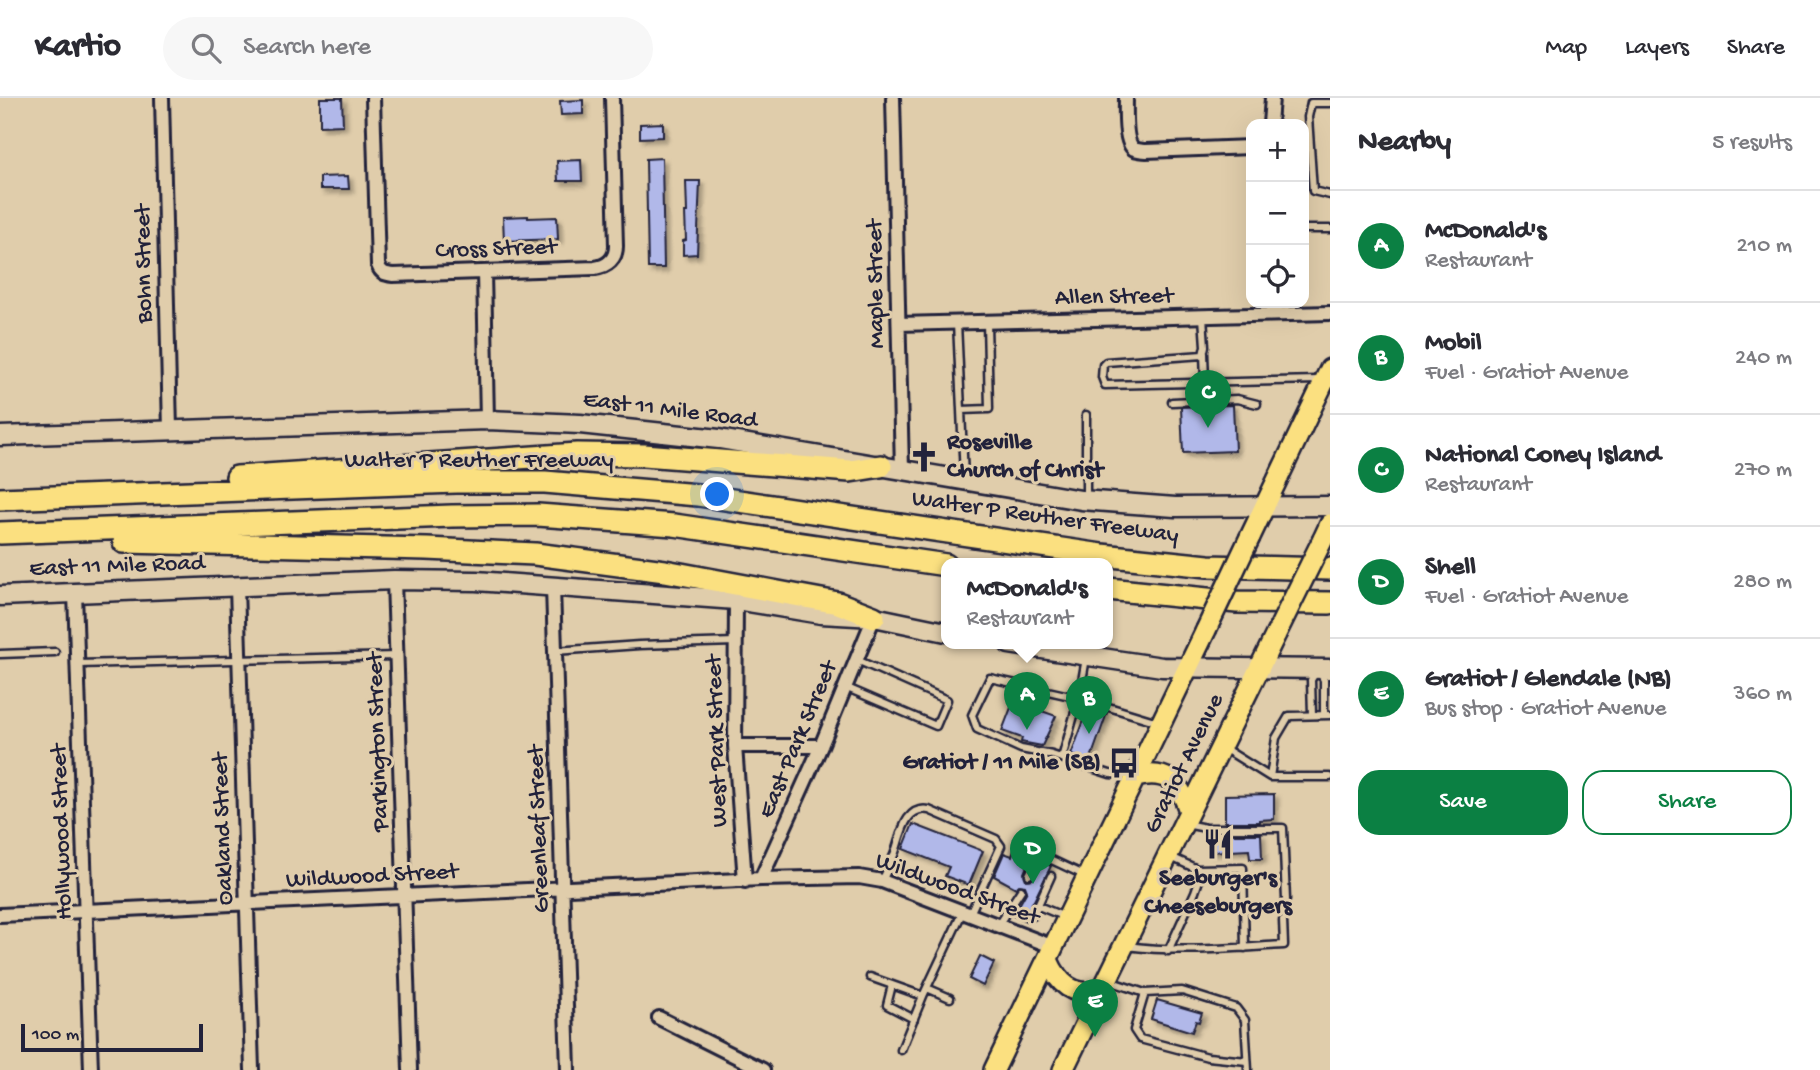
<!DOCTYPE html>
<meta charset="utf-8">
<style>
body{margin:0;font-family:"Gochi Hand",sans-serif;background:#f7f7f7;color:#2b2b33}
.controls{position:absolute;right:21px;top:21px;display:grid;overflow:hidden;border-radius:14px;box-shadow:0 7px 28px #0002}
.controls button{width:63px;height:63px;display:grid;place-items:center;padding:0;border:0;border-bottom:2px solid #e1e1e2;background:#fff;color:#2b2b33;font:35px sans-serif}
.scale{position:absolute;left:21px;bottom:18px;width:182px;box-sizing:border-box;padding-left:7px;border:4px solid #22223b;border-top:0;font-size:19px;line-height:24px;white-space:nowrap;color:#22223b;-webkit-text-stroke:5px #e0cdab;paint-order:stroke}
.you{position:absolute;left:718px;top:397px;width:24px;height:24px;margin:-18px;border:5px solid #fff;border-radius:50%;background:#1a73e8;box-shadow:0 0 0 10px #1a73e833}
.badge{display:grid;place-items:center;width:46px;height:46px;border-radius:50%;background:#0b8043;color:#fff;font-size:23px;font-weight:700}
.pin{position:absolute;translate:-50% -58px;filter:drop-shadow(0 2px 4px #0008)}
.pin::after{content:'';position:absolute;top:37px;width:24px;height:21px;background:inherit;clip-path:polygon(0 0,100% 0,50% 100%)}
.popup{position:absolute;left:941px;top:460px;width:172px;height:91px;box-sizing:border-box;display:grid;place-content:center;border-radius:14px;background:#fff;filter:drop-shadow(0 2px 5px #0005);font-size:23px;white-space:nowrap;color:#7c7c81}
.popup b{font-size:26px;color:#2b2b33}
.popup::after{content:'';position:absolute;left:50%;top:100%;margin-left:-14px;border:14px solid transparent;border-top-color:#fff}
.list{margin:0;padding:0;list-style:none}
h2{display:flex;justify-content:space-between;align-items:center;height:91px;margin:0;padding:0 28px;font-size:30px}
h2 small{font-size:23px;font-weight:400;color:#7c7c81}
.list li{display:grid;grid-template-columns:46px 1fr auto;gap:21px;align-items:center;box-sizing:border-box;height:112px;padding:0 28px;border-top:2px solid #e1e1e2}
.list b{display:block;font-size:26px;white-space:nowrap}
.list p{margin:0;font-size:23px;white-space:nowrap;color:#7c7c81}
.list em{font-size:23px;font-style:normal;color:#7c7c81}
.actions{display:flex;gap:14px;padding:21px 28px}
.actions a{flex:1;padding:16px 0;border:2px solid #0b8043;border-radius:21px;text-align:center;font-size:24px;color:#0b8043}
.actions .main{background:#0b8043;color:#fff}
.icon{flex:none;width:38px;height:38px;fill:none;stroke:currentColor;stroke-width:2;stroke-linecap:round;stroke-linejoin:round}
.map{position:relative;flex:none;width:1330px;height:972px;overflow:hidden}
header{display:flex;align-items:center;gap:42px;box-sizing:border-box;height:98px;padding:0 35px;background:#fff;border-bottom:2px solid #e1e1e2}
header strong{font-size:33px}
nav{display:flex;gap:38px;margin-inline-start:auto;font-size:24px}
.search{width:490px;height:63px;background:#f7f7f7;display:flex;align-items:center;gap:18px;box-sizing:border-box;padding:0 24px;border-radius:38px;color:#7c7c81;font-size:26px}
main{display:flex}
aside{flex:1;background:#fff}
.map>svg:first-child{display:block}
.building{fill:#b1b8e9;stroke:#22223b;stroke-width:2;filter:url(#shadow)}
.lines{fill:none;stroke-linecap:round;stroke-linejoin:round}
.service-casing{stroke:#22223b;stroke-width:11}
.minor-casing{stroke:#22223b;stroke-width:18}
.secondary-casing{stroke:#22223b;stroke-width:23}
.primary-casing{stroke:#22223b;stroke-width:24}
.motorway-casing{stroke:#22223b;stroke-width:26}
.service{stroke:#e0cdab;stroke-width:6}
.minor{stroke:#e0cdab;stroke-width:12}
.secondary{stroke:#e0cdab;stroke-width:18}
.primary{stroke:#fbe080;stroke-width:19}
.motorway{stroke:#fbe080;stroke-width:21}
.primary-bridge-casing{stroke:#22223b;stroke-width:24;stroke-linecap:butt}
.primary-bridge{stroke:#fbe080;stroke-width:19}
.labels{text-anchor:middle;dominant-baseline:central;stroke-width:6;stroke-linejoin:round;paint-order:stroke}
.street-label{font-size:24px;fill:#22223b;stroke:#e0cdab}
.poi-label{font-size:24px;font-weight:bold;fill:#22223b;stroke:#e0cdab;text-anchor:start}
</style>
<header>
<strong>Kartio</strong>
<div class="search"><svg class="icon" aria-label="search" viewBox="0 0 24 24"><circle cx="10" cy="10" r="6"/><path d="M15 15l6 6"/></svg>Search here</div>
<nav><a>Map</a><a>Layers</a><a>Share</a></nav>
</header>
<main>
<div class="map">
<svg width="1330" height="972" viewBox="0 0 1330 972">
<defs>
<filter id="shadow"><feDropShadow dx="4" dy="4" stdDeviation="2" flood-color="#0004"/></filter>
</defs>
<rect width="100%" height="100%" fill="#e0cdab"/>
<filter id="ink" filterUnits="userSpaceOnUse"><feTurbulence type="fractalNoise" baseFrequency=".0143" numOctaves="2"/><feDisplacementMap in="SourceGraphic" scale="14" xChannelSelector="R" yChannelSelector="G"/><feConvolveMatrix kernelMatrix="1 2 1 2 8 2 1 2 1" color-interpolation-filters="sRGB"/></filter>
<g filter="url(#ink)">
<!-- building -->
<path class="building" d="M320 0H342L343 27 320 28Z
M583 2V16L561 17 560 3Z
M663 25V39L640 40V26Z
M662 60 664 170H648L646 61Z
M581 62 582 83H558L557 63Z
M348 78 349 91H320V79Z
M686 83H700L697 156 683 157V143L686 142 685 114H687Z
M528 118V120L557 119 558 141 504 143 503 119Z
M1233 307 1235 353 1183 355 1181 309Z
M1012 607 1024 611 1025 607 1056 618 1042 648 1021 644 1022 640 1002 633Z
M1089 609 1107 615 1090 663 1071 657Z
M1274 696V721L1260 722V724H1225V697Z
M913 726 983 753 969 787 945 778 949 769 903 751Z
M1226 736H1261L1262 761H1250L1249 752 1209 754V740H1226Z
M1026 748 1034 752 1024 775 1026 782 1033 781 1042 764 1051 768 1029 813 1018 809 1027 793 1025 788 1019 787 1016 790 994 778 1004 755 1012 758 1014 752Z
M980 858 994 865 983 888 969 881Z
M1157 902 1202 915 1199 924 1196 923 1192 934 1151 921Z"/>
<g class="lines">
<!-- service casing -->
<g class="service-casing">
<path id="service" d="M1330 5H1311L1308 19 1313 93 1330 97
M1304 131H1330
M1269 205V217
M1203 219 1205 248 1203 257 1106 264 1103 267 1102 279 1105 287 1319 282
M957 225 961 312 989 311 987 224
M1204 255 1205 284
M1172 304 1237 301 1257 306
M961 312 964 380
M1086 317V400
M555 553 639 547 735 544
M0 556 55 554
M78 566 396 558
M845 589 936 628 947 602 857 562
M1312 617 1311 582 1318 571 1324 582V617
M1222 649 1270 679H1330
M1062 660 1079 600 1086 560
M1134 678 1110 676 1052 657 1021 651 977 631 972 617 990 580 1079 600 1158 624
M1270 679 1276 640 1289 618 1330 617
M1185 726 1206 730H1283L1286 802
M1171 759 1197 771 1243 770 1245 850
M1029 777 1039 756 1086 778
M882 783C886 775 890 766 894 757 901 739 904 707 929 712L996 741 1001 748 970 816
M1036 807 1065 819
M1008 811 1028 819 1033 818 1051 778
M998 827 1021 792
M1126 848C1179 855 1231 850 1284 847L1283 822
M1168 853 1195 794 1203 771
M870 879 923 898 963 813
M1109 883 1145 895 1182 893 1236 910 1245 922 1248 972
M892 887 887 907 914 921
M927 890 950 900
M1145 895 1134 932 1140 941 1208 959 1247 963
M901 952 923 898"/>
</g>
<!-- minor casing -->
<g class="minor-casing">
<path id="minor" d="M162 0 170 332
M373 0 378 167C381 175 385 176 393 177L595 170C608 168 616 161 616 148L612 0
M893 0 902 372
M1126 0C1126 11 1124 44 1134 51 1136 52 1144 53 1146 53L1251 49
M1270 26 1272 0
M484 174 487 322
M899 226 1330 215
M394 482 410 972
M237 489 252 972
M553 489 568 972
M75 495 91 972
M736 502 735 648 745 783
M735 648H821
M761 781 821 648 874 519
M0 817 761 781 859 779 882 783 1054 849
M659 920 763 972"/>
</g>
<!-- secondary casing -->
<g class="secondary-casing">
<path id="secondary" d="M0 338 487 322 580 326 719 341 1081 402 1175 409 1330 408
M0 498 394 482 476 483 736 502 821 516 874 519 946 534
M1009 546 1162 569 1330 571"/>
</g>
<!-- primary casing -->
<g class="primary-casing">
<path id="primary" d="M1250 439 1330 271
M1323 441 1330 426
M1136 679C1166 671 1180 684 1189 713
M1048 862C1059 887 1072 897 1100 895
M994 972 1206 532
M1063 972 1276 536"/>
</g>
<!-- motorway casing -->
<g class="motorway-casing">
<path id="motorway" d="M237 379 577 356 644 357 850 373 881 368
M0 401 456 384H545L698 397 1102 457 1208 468 1330 471
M0 435 452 418 538 417 674 427 946 467
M124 444 427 451 535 456 665 473 789 496 838 505 874 519
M1108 491 1237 504 1330 505"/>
</g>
<!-- service -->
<use href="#service" class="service"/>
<!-- minor -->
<use href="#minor" class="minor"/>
<!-- secondary -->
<use href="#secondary" class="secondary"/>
<!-- primary -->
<use href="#primary" class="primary"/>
<!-- motorway -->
<use href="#motorway" class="motorway"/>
<!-- primary-bridge casing -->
<g class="primary-bridge-casing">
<path id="primary-bridge" d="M1206 532 1250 439
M1276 536 1323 441"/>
</g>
<!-- primary-bridge -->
<use href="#primary-bridge" class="primary-bridge"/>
</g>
</g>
<!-- icons -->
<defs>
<g id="church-bare" transform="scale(2.415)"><path d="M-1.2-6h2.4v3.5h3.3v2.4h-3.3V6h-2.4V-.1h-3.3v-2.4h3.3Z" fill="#22223b" stroke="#e0cdab" stroke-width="2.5" paint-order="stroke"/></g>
<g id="bus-bare" transform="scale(2.415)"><path d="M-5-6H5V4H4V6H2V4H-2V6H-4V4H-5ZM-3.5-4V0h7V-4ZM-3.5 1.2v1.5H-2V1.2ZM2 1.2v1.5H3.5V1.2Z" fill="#22223b" stroke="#e0cdab" stroke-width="2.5" paint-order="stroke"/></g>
<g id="restaurant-bare" transform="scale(2.415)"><path d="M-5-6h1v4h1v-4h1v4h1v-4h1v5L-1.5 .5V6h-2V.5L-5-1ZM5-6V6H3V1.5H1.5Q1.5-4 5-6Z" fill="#22223b" stroke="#e0cdab" stroke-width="2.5" paint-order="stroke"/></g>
</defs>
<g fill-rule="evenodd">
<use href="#church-bare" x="924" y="359"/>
<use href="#bus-bare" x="1124" y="665"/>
<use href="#restaurant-bare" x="1218" y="746"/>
</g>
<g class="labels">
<!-- street labels -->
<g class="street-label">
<text transform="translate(496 152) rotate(-2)">Cross Street</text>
<text transform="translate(145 166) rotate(-91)">Bohn Street</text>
<text transform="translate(877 186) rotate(-91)">Maple Street</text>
<text transform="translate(1114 200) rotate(-1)">Allen Street</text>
<text transform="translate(670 313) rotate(7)">East 11 Mile Road</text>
<text x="479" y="363">Walter P Reuther Freeway</text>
<text transform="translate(1045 420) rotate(8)">Walter P Reuther Freeway</text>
<text transform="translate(117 469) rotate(-2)">East 11 Mile Road</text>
<text transform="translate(799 642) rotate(-67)">East Park Street</text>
<text transform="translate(718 643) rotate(-92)">West Park Street</text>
<text transform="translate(379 644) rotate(-92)">Parkington Street</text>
<text transform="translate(1185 666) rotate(-64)">Gratiot Avenue</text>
<text transform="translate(224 731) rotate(-92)">Oakland Street</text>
<text transform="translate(540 731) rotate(-92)">Greenleaf Street</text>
<text transform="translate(63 734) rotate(-92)">Hollywood Street</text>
<text transform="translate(372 779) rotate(-3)">Wildwood Street</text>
<text transform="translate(957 792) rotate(20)">Wildwood Street</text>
</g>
<!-- poi labels -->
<g class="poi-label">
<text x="947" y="345">Roseville<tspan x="947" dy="28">Church of Christ</tspan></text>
<text x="1101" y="665" text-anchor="end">Gratiot / 11 Mile (SB)</text>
<text x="1218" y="781" text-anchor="middle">Seeburger's<tspan x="1218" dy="28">Cheeseburgers</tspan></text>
</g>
</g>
</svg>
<div class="controls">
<button>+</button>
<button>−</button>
<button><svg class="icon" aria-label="locate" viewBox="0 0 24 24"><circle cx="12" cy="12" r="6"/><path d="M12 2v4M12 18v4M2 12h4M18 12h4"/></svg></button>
</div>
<div class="scale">100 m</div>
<div class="you"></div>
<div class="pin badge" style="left:1027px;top:632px">A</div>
<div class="popup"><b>McDonald's</b>Restaurant</div>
<div class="pin badge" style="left:1089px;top:636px">B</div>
<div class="pin badge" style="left:1208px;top:330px">C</div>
<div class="pin badge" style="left:1033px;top:786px">D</div>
<div class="pin badge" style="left:1095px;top:939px">E</div>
</div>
<aside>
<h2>Nearby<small>5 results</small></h2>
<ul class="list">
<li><span class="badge">A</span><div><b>McDonald's</b><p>Restaurant</p></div><em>210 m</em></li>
<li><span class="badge">B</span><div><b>Mobil</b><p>Fuel · Gratiot Avenue</p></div><em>240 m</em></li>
<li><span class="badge">C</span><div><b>National Coney Island</b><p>Restaurant</p></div><em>270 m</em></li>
<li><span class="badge">D</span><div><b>Shell</b><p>Fuel · Gratiot Avenue</p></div><em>280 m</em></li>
<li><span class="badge">E</span><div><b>Gratiot / Glendale (NB)</b><p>Bus stop · Gratiot Avenue</p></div><em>360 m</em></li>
</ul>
<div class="actions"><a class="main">Save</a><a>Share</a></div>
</aside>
</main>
